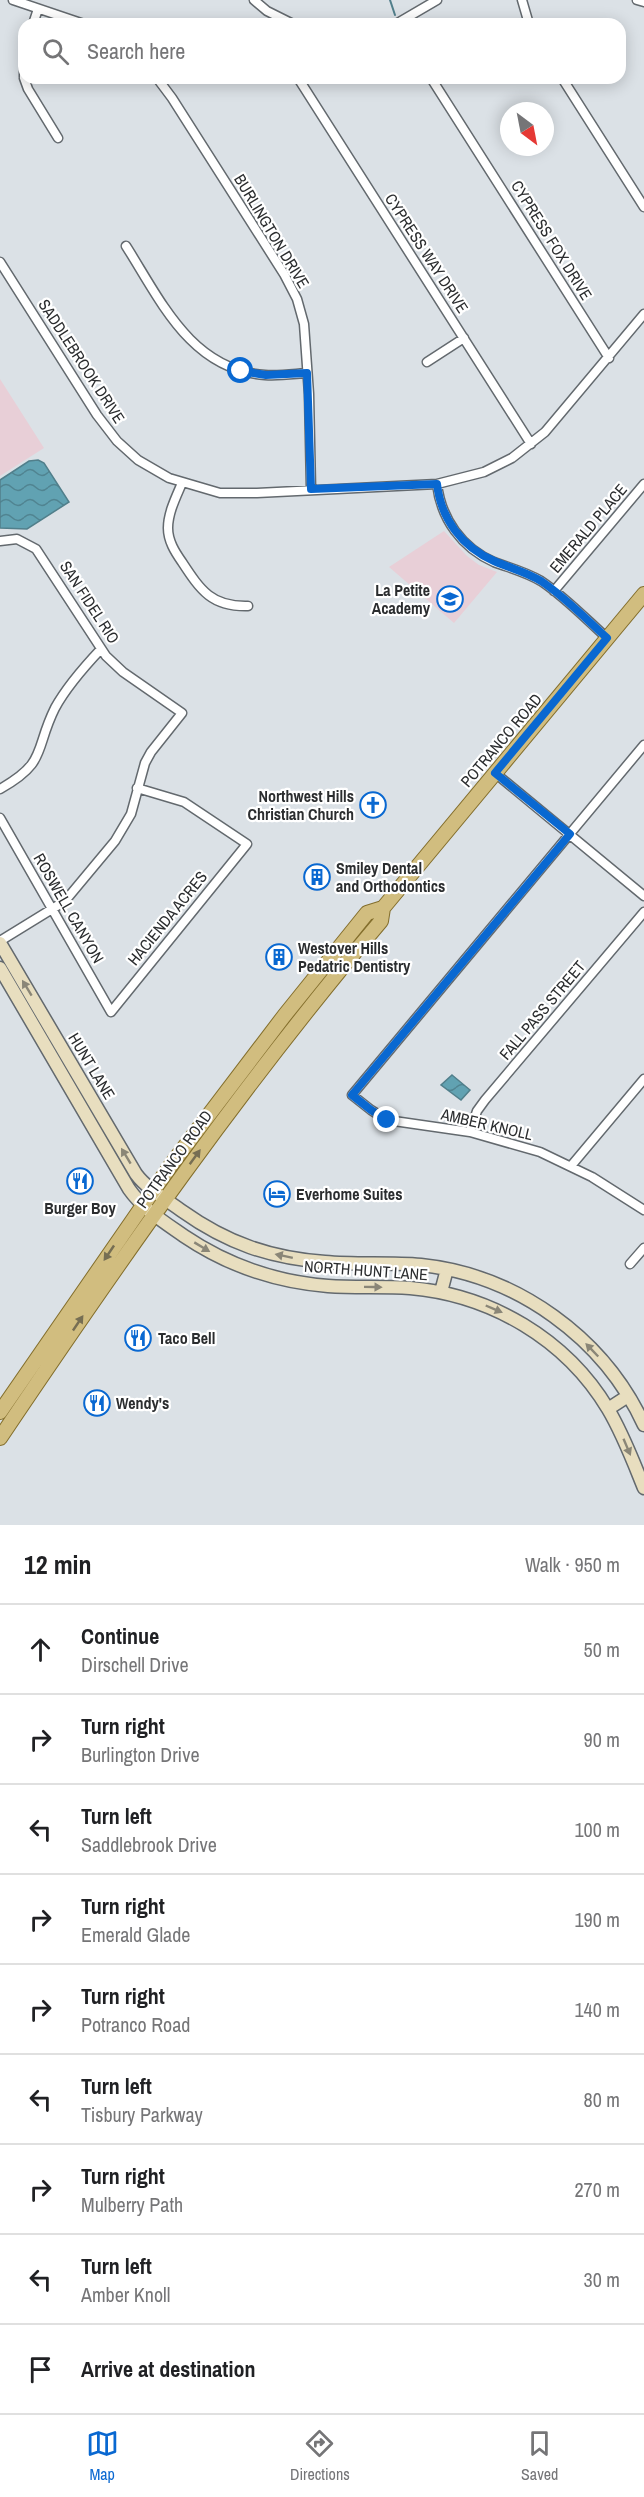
<!DOCTYPE html>
<meta charset="utf-8">
<style>
body{margin:0;font-family:"Archivo Narrow",sans-serif;background:#f2f2f2;color:#202124}
.compass{position:absolute;left:500px;top:102px;width:54px;height:54px;border-radius:50%;background:#fff;box-shadow:0 3px 15px #0003;rotate:148deg}
.stop{position:absolute;width:18px;height:18px;margin:-14px;border:4px solid #0968d1;border-radius:50%;background:#fff}
.stop.end{background:#0968d1;border-color:#fff;box-shadow:0 2px 6px #0008}
.list{margin:0;padding:0;list-style:none}
h2{display:flex;justify-content:space-between;align-items:center;height:78px;margin:0;padding:0 24px;font-size:26px}
h2 small{font-size:20px;font-weight:400;color:#757577}
.list li{display:grid;grid-template-columns:39px 1fr auto;gap:18px;align-items:center;box-sizing:border-box;height:90px;padding:0 24px;border-top:2px solid #e0e0e0}
.list b{display:block;font-size:22px;white-space:nowrap}
.list p{margin:0;font-size:20px;white-space:nowrap;color:#757577}
.list em{font-size:20px;font-style:normal;color:#757577}
.icon{flex:none;width:33px;height:33px;fill:none;stroke:currentColor;stroke-width:2;stroke-linecap:round;stroke-linejoin:round}
.map{position:relative;flex:none;width:644px;height:1525px;overflow:hidden}
.search{position:absolute;background:#fff;box-shadow:0 3px 15px #0003;left:18px;right:18px;top:18px;height:66px;display:flex;align-items:center;gap:15px;box-sizing:border-box;padding:0 21px;border-radius:18px;color:#757577;font-size:22px}
.sheet{height:888px;background:#fff}
nav{display:flex;justify-content:space-around;align-items:center;box-sizing:border-box;height:84px;border-top:2px solid #e0e0e0;background:#fff;font-size:16px;color:#757577}
nav a{display:grid;justify-items:center;gap:3px}
nav .on{color:#0968d1}
.map>svg:first-child{display:block}
.education{fill:#e8cfd7}
.water{fill:url(#water-waves);stroke:#517f8b;stroke-width:1.5}
.lines{fill:none;stroke-linecap:round;stroke-linejoin:round}
.stream{stroke:#517f8b;stroke-width:2}
.street-casing{stroke:#63696e;stroke-width:11}
.secondary-casing{stroke:#63696e;stroke-width:15}
.primary-casing{stroke:#836e2c;stroke-width:16}
.street{stroke:#fff;stroke-width:8}
.secondary{stroke:#e8debf;stroke-width:12}
.primary{stroke:#d1bd7f;stroke-width:14}
.oneway{fill:#8a8677}
.oneway2{fill:#766e53}
.route{stroke:#0968d1;stroke-width:8}
.labels{text-anchor:middle;dominant-baseline:central;stroke-width:4.5;stroke-linejoin:round;paint-order:stroke}
.street-label{font-size:16px;fill:#2b2d2f;stroke:#fff}
.poi-label{font-size:16px;font-weight:bold;fill:#2b2d2f;stroke:#fff;text-anchor:start}
</style>
<div class="map">
<svg width="644" height="1525" viewBox="0 0 644 1525">
<defs>
<pattern id="water-waves" width="16" height="10" patternUnits="userSpaceOnUse" patternTransform="scale(1.5)"><rect width="16" height="10" fill="#61a2b2"/><path d="M0 5q4-4 8 0t8 0" fill="none" stroke="#508491"/></pattern>
</defs>
<rect width="100%" height="100%" fill="#dbe1e6"/>
<!-- education -->
<path class="education" d="M0 379 44 448 0 476Z
M444 531 467 556 479 565 497 572 454 623 389 567Z"/>
<!-- water -->
<path class="water" d="M38 460 44 463 69 502 27 529 0 528V480L29 461Z
M452 1075 470 1090 461 1100 441 1085Z"/>
<g class="lines">
<!-- stream -->
<path class="stream" d="M390 0 395 15"/>
<!-- street casing -->
<g class="street-casing">
<path id="street" d="M13 0 84 24
M254 0 267 11 293 24
M522 0 529 24
M637 0 644 2
M33 24 38 9
M396 24 437 0
M24 53V77
M24 78 28 89 58 138
M157 78 172 98 284 274 297 299 304 324 309 394 311 489
M298 78 531 444
M431 78 609 358
M562 78 644 207
M126 246C161 301 191 370 265 375 279 376 293 374 307 373
M0 262 97 415 117 441 138 460 169 478 220 493H257L437 484 484 472 512 458 545 432 644 314
M427 362 464 338
M182 483C176 497 168 513 168 528 168 541 175 552 182 562 201 591 212 607 248 606
M437 484C441 519 462 548 494 562 510 568 526 572 541 581 565 597 586 619 607 638
M0 541 17 539 36 549 106 656 123 672 182 713 151 752 145 763 131 814 115 841 65 901 0 941
M554 591 644 484
M644 745 352 1095 371 1110 387 1120 470 1132 540 1152 592 1177 644 1210
M495 773 644 896
M0 789C48 762 34 750 55 708 67 686 84 667 101 649
M0 818 111 1012 247 844 184 802 137 788
M470 1132 477 1111 485 1100 644 912
M571 1166 644 1079
M630 1264 644 1248"/>
</g>
<!-- secondary casing -->
<g class="secondary-casing">
<path id="secondary" d="M0 943 136 1174C147 1189 167 1200 182 1211 227 1243 270 1258 325 1262 357 1265 389 1262 421 1265 517 1275 604 1338 644 1425
M0 968 129 1189C143 1209 164 1222 184 1236 227 1265 276 1282 328 1286 355 1288 383 1286 410 1288 491 1295 566 1339 608 1409 623 1434 633 1461 644 1488
M441 1292 447 1269
M608 1409 628 1396"/>
</g>
<!-- primary casing -->
<g class="primary-casing">
<path id="primary" d="M0 1412 173 1162 284 1016 367 913 383 908 644 594
M0 1438C120 1260 242 1085 381 921L383 908"/>
</g>
<!-- street -->
<use href="#street" class="street"/>
<!-- secondary -->
<use href="#secondary" class="secondary"/>
<!-- primary -->
<use href="#primary" class="primary"/>
</g>
<!-- one-way arrows -->
<defs><path id="oneway-solid" d="M-6-.8H1V-3.2L6.5 0L1 3.2V.8H-6Z" transform="scale(1.5)"/></defs>
<g class="oneway">
<use href="#oneway-solid" transform="translate(27 988) rotate(-121)"/>
<use href="#oneway-solid" transform="translate(126 1156) rotate(-121)"/>
<use href="#oneway-solid" transform="translate(202 1247) rotate(31)"/>
<use href="#oneway-solid" transform="translate(284 1256) rotate(-168)"/>
<use href="#oneway-solid" transform="translate(373 1287) rotate(1)"/>
<use href="#oneway-solid" transform="translate(494 1309) rotate(23)"/>
<use href="#oneway-solid" transform="translate(592 1350) rotate(-134)"/>
<use href="#oneway-solid" transform="translate(627 1447) rotate(67)"/>
</g>
<g class="oneway2">
<use href="#oneway-solid" transform="translate(195 1157) rotate(-54)"/>
<use href="#oneway-solid" transform="translate(109 1253) rotate(124)"/>
<use href="#oneway-solid" transform="translate(78 1323) rotate(-56)"/>
</g>
<g class="lines">
<!-- route -->
<path class="route" d="M241 371 266 375 307 373 311 489 437 484C441 519 462 547 494 561 510 568 526 572 541 581 565 597 586 619 607 638L495 773 570 834 352 1095 371 1110 387 1120"/>
</g>
<!-- icons -->
<defs>
<g id="school-ring" transform="scale(1.35)"><circle r="9.5" fill="#fff" stroke="#0968d1" stroke-width="1.5"/><path d="M0-5L7-2L0 1L-7-2ZM-4 1L0 2.5L4 1V4Q0 6-4 4Z" fill="#0968d1"/></g>
<g id="church-ring" transform="scale(1.35)"><circle r="9.5" fill="#fff" stroke="#0968d1" stroke-width="1.5"/><path d="M-1.2-6h2.4v3.5h3.3v2.4h-3.3V6h-2.4V-.1h-3.3v-2.4h3.3Z" fill="#0968d1"/></g>
<g id="building-ring" transform="scale(1.35)"><circle r="9.5" fill="#fff" stroke="#0968d1" stroke-width="1.5"/><path d="M-4-6H4V6H1V3H-1V6H-4ZM-2.5-4.3h1.7v1.8h-1.7ZM.8-4.3h1.7v1.8H.8ZM-2.5-1h1.7V.8h-1.7ZM.8-1h1.7V.8H.8Z" fill="#0968d1"/></g>
<g id="restaurant-ring" transform="scale(1.35)"><circle r="9.5" fill="#fff" stroke="#0968d1" stroke-width="1.5"/><path d="M-5-6h1v4h1v-4h1v4h1v-4h1v5L-1.5 .5V6h-2V.5L-5-1ZM5-6V6H3V1.5H1.5Q1.5-4 5-6Z" fill="#0968d1"/></g>
<g id="hotel-ring" transform="scale(1.35)"><circle r="9.5" fill="#fff" stroke="#0968d1" stroke-width="1.5"/><path d="M-6-4.5h1.5V1H6V5H4.5V3h-9V5H-6ZM-4 0a1.8 1.8 0 1 1 3.6 0ZM.5 0V-2.5h3Q6-2.5 6 0Z" fill="#0968d1"/></g>
</defs>
<g fill-rule="evenodd">
<use href="#school-ring" x="450" y="599"/>
<use href="#church-ring" x="373" y="805"/>
<use href="#building-ring" x="317" y="877"/>
<use href="#building-ring" x="279" y="957"/>
<use href="#restaurant-ring" x="80" y="1181"/>
<use href="#hotel-ring" x="277" y="1194"/>
<use href="#restaurant-ring" x="138" y="1338"/>
<use href="#restaurant-ring" x="97" y="1403"/>
</g>
<g class="labels">
<!-- street labels -->
<g class="street-label">
<text transform="translate(272 231) rotate(59)">BURLINGTON DRIVE</text>
<text transform="translate(552 240) rotate(58)">CYPRESS FOX DRIVE</text>
<text transform="translate(427 253) rotate(57)">CYPRESS WAY DRIVE</text>
<text transform="translate(82 361) rotate(57)">SADDLEBROOK DRIVE</text>
<text transform="translate(588 528) rotate(-50)">EMERALD PLACE</text>
<text transform="translate(90 602) rotate(57)">SAN FIDEL RIO</text>
<text transform="translate(501 740) rotate(-50)">POTRANCO ROAD</text>
<text transform="translate(69 908) rotate(60)">ROSWELL CANYON</text>
<text transform="translate(167 918) rotate(-51)">HACIENDA ACRES</text>
<text transform="translate(542 1010) rotate(-50)">FALL PASS STREET</text>
<text transform="translate(92 1066) rotate(59)">HUNT LANE</text>
<text transform="translate(487 1124) rotate(13)">AMBER KNOLL</text>
<text transform="translate(174 1159) rotate(-54)">POTRANCO ROAD</text>
<text transform="translate(366 1270) rotate(4)">NORTH HUNT LANE</text>
</g>
<!-- poi labels -->
<g class="poi-label">
<text x="430" y="590" text-anchor="end">La Petite<tspan x="430" dy="18">Academy</tspan></text>
<text x="354" y="796" text-anchor="end">Northwest Hills<tspan x="354" dy="18">Christian Church</tspan></text>
<text x="336" y="868">Smiley Dental<tspan x="336" dy="18">and Orthodontics</tspan></text>
<text x="298" y="948">Westover Hills<tspan x="298" dy="18">Pedatric Dentistry</tspan></text>
<text x="296" y="1194">Everhome Suites</text>
<text x="80" y="1208" text-anchor="middle">Burger Boy</text>
<text x="158" y="1338">Taco Bell</text>
<text x="116" y="1403">Wendy's</text>
</g>
</g>
</svg>
<svg class="compass" viewBox="-18 -18 36 36"><path d="M0-13l5 13h-10z" fill="#e53935"/><path d="M0 13l5-13h-10z" fill="#757577"/></svg>
<div class="stop" style="left:241px;top:371px"></div>
<div class="stop end" style="left:387px;top:1120px"></div>
<div class="search"><svg class="icon" aria-label="search" viewBox="0 0 24 24"><circle cx="10" cy="10" r="6"/><path d="M15 15l6 6"/></svg>Search here</div>
</div>
<section class="sheet">
<h2>12 min<small>Walk · 950 m</small></h2>
<ul class="list">
<li><svg class="icon" aria-label="ahead" viewBox="0 0 24 24"><path d="M12 20V5M6 11l6-6 6 6"/></svg><div><b>Continue</b><p>Dirschell Drive</p></div><em>50 m</em></li>
<li><svg class="icon" aria-label="right" viewBox="0 0 24 24"><path d="M7 20v-9h11M14 6l5 5-5 5"/></svg><div><b>Turn right</b><p>Burlington Drive</p></div><em>90 m</em></li>
<li><svg class="icon" aria-label="left" viewBox="0 0 24 24"><path d="M17 20v-9H6M10 6l-5 5 5 5"/></svg><div><b>Turn left</b><p>Saddlebrook Drive</p></div><em>100 m</em></li>
<li><svg class="icon" aria-label="right" viewBox="0 0 24 24"><path d="M7 20v-9h11M14 6l5 5-5 5"/></svg><div><b>Turn right</b><p>Emerald Glade</p></div><em>190 m</em></li>
<li><svg class="icon" aria-label="right" viewBox="0 0 24 24"><path d="M7 20v-9h11M14 6l5 5-5 5"/></svg><div><b>Turn right</b><p>Potranco Road</p></div><em>140 m</em></li>
<li><svg class="icon" aria-label="left" viewBox="0 0 24 24"><path d="M17 20v-9H6M10 6l-5 5 5 5"/></svg><div><b>Turn left</b><p>Tisbury Parkway</p></div><em>80 m</em></li>
<li><svg class="icon" aria-label="right" viewBox="0 0 24 24"><path d="M7 20v-9h11M14 6l5 5-5 5"/></svg><div><b>Turn right</b><p>Mulberry Path</p></div><em>270 m</em></li>
<li><svg class="icon" aria-label="left" viewBox="0 0 24 24"><path d="M17 20v-9H6M10 6l-5 5 5 5"/></svg><div><b>Turn left</b><p>Amber Knoll</p></div><em>30 m</em></li>
<li><svg class="icon" aria-label="arrive" viewBox="0 0 24 24"><path d="M6 21V4h12l-3 4 3 4H6"/></svg><div><b>Arrive at destination</b></div></li>
</ul>
</section>
<nav>
<a class="on"><svg class="icon" aria-label="map" viewBox="0 0 24 24"><path d="M3 6l6-2 6 2 6-2v14l-6 2-6-2-6 2zM9 4v14M15 6v14"/></svg>Map</a>
<a><svg class="icon" aria-label="directions" viewBox="0 0 24 24"><path d="M12 3l9 9-9 9-9-9zM9 14v-3h6M13 9l2 2-2 2"/></svg>Directions</a>
<a><svg class="icon" aria-label="saved" viewBox="0 0 24 24"><path d="M7 4h10v16l-5-4-5 4z"/></svg>Saved</a>
</nav>
